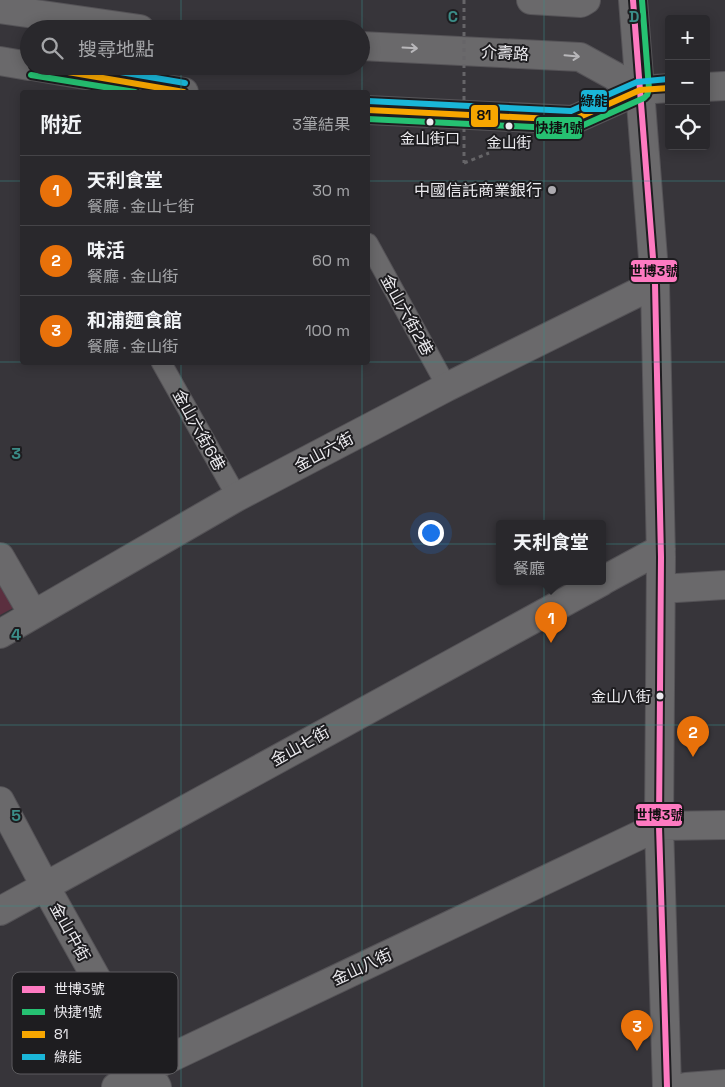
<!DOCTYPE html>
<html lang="zh-TW">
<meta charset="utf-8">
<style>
body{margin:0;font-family:"Space Grotesk","Noto Sans TC",sans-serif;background:#313034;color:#f1f3f6}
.controls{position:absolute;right:15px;top:15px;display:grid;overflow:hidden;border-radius:5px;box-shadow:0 2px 12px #0003}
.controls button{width:45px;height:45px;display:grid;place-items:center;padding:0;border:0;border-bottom:1px solid #454448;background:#29282c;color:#f1f3f6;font:25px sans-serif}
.you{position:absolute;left:430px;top:532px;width:18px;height:18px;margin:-12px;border:4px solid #fff;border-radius:50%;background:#1a73e8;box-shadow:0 0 0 8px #1a73e833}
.badge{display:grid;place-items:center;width:32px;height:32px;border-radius:50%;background:#adabb0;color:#fff;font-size:16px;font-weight:700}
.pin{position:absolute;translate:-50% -41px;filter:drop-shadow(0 1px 2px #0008)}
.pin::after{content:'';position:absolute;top:26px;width:18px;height:15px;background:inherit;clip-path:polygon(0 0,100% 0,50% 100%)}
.popup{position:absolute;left:496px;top:520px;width:110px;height:65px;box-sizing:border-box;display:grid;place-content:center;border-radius:5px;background:#29282c;filter:drop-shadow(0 1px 4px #0005);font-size:16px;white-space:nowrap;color:#a5a6a9}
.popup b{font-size:19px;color:#f1f3f6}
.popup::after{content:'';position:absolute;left:50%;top:100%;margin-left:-10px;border:10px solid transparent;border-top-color:#29282c}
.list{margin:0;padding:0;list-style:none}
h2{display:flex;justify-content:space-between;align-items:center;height:65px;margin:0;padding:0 20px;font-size:21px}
h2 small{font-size:16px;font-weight:400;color:#a5a6a9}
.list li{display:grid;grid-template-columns:32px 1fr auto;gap:15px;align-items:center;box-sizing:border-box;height:70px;padding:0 20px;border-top:1px solid #454448}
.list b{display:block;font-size:19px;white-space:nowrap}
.list p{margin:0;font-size:16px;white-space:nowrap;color:#a5a6a9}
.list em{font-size:16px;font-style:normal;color:#a5a6a9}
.icon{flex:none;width:28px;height:28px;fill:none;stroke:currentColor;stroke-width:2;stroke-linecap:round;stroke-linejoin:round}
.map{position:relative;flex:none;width:725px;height:1087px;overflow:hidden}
.search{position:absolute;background:#29282c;box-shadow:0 2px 12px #0003;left:20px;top:20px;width:350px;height:55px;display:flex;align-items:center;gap:12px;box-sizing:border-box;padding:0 18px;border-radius:28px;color:#a5a6a9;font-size:19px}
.panel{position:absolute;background:#29282c;box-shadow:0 2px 12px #0003;left:20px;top:90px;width:350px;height:275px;border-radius:5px}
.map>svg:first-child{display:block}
.green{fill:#5b2f3f}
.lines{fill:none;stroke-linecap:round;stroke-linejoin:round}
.service-casing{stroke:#555357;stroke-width:21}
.minor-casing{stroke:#555357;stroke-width:30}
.tertiary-casing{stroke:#555357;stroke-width:30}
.path{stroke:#666568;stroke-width:3;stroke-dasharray:4 4;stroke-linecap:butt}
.service{stroke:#6a696b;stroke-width:19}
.minor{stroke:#6a696b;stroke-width:28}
.tertiary{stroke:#6a696b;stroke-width:28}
.path-bridge{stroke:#666568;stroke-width:3;stroke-dasharray:4 4;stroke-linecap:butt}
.bus-1-casing{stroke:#1e1d20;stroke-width:10}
.bus-2-casing{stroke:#1e1d20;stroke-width:10}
.bus-3-casing{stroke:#1e1d20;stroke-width:10}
.bus-4-casing{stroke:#1e1d20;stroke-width:10}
.bus-1{stroke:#fe7ac1;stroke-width:6}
.bus-2{stroke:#26c172;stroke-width:6}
.bus-3{stroke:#f7a600;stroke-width:6}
.bus-4{stroke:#1ab6d8;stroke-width:6}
.oneway{stroke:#b8b7ba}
.grid{fill:none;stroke:#3b8d88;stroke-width:1;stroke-opacity:0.55}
.bus-dot{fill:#ecebef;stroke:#1e1d20;stroke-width:2}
.poi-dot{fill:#adabb0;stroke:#1e1d20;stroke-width:2}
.labels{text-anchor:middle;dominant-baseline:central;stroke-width:4;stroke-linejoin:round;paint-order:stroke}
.bus-label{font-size:15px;fill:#ecebef;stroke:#1e1d20}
.street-label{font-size:16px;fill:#ecebef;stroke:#1e1d20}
.poi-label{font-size:16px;fill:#ecebef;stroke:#1e1d20;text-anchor:end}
.key{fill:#1e1d20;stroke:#5c5b5e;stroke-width:1}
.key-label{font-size:14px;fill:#ecebef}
.grid-label{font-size:16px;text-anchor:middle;font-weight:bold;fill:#3b8d88;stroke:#1e1d20;stroke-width:4;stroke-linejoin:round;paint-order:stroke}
.line-badge{stroke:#1e1d20;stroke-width:2}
.pale-badge-label{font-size:14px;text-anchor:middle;font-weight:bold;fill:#111}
</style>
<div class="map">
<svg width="725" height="1087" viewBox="0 0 725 1087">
<rect width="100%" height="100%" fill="#37353a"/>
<!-- green -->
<path class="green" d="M0 584 13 608 0 615Z"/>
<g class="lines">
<!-- service casing -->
<g class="service-casing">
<path id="service" d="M368 243 447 387
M161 362 237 497"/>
</g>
<!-- minor casing -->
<g class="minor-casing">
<path id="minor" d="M633 0 655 284 661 557 659 826 667 1087
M0 557 33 614
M602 581 661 549
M661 589 725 585
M0 634 237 497 447 387 655 284
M0 801 45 886 157 1087
M0 911 601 582
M116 1087 147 1069 659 826 725 825
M686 1087 725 1084"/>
</g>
<!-- tertiary casing -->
<g class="tertiary-casing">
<path id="tertiary" d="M531 0 581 3 586 0
M0 9 140 29
M361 46 580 57 640 90
M0 61 29 66
M32 66 184 92
M706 87 725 86
M368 110 573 120 640 90 669 88"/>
</g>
<!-- path -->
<path class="path" d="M464 163 489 153"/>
<!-- service -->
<use href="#service" class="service"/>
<!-- minor -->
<use href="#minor" class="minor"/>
<!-- tertiary -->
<use href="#tertiary" class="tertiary"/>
<!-- path-bridge -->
<path class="path-bridge" d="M464 0V163"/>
<!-- bus-1 casing -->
<g class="bus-1-casing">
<path id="bus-1" d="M633 0 655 284 661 557 659 826 667 1087"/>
</g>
<!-- bus-2 casing -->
<g class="bus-2-casing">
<path id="bus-2" d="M31 75 135 92
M368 119 573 129 577 128 644 98 647 95 649 89 642 0"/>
</g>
<!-- bus-3 casing -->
<g class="bus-3-casing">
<path id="bus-3" d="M33 66 184 92
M368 110 573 120 640 90 669 88"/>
</g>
<!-- bus-4 casing -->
<g class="bus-4-casing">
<path id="bus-4" d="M85 66 185 83
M368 101 571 111 637 82 668 79"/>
</g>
<!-- bus-1 -->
<use href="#bus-1" class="bus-1"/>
<!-- bus-2 -->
<use href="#bus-2" class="bus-2"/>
<!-- bus-3 -->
<use href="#bus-3" class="bus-3"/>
<!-- bus-4 -->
<use href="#bus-4" class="bus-4"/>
</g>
<!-- one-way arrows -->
<defs><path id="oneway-shaft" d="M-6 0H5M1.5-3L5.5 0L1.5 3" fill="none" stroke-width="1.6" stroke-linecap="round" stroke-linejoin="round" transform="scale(1.25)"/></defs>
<g class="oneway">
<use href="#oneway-shaft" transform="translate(410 48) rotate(3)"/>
<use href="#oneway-shaft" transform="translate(572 56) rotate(5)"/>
</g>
<!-- grid -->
<path class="grid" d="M181 0V29M362 0V92M544 0V1087M181 66V92M0 181H22M368 181H725M0 362H22M181 362V1087M362 362V1087M368 362H725M0 544H725M0 725H725M0 906H725"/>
<!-- markers -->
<g class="bus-dot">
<circle cx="430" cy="122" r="4.5"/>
<circle cx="509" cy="126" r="4.5"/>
<circle cx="660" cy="696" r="4.5"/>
</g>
<circle class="poi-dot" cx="552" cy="190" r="5"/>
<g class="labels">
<!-- bus labels -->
<g class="bus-label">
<text x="430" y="138">金山街口</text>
<text x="509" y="142">金山街</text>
<text x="651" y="696" text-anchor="end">金山八街</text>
</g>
<!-- street labels -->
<g class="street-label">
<text transform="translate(505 53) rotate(3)">介壽路</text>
<text transform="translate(407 315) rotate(61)">金山六街2巷</text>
<text transform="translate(199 430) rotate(61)">金山六街6巷</text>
<text transform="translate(324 452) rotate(-28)">金山六街</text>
<text transform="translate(300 746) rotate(-29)">金山七街</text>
<text transform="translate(70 932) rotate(61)">金山中街</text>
<text transform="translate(362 967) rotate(-25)">金山八街</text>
</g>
<!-- poi labels -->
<g class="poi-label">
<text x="542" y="190">中國信託商業銀行</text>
</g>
</g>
<!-- legend -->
<rect x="12" y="972" width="166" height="102" rx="8" class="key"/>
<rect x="22" y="986" width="23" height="7" fill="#fe7ac1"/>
<rect x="22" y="1009" width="23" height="6" fill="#26c172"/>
<rect x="22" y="1031" width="23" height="7" fill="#f7a600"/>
<rect x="22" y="1054" width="23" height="6" fill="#1ab6d8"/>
<g class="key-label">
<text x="54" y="994">世博3號</text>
<text x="54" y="1017">快捷1號</text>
<text x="54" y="1039">81</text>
<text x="54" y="1062">綠能</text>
</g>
<g class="grid-label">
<text x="453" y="22">C</text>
<text x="634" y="22">D</text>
<text x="16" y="459">3</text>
<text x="16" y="640">4</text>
<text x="16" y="821">5</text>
</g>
<g class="line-badge">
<rect x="580" y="89" width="28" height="24" rx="5" fill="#1ab6d8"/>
<rect x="470" y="104" width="29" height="24" rx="5" fill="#f7a600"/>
<rect x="535" y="116" width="48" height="24" rx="5" fill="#26c172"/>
<rect x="630" y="259" width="48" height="24" rx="5" fill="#fe7ac1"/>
<rect x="635" y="803" width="48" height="24" rx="5" fill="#fe7ac1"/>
</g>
<g class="pale-badge-label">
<text x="594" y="106">綠能</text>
<text x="484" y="120">81</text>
<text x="559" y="133">快捷1號</text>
<text x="654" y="276">世博3號</text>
<text x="659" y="820">世博3號</text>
</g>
</svg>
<div class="controls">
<button>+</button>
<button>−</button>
<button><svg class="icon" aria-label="locate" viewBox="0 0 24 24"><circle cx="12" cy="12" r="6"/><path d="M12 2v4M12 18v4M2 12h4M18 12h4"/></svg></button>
</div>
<div class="you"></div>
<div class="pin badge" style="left:551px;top:643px;background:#e8710a">1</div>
<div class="popup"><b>天利食堂</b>餐廳</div>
<div class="pin badge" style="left:693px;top:757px;background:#e8710a">2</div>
<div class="pin badge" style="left:637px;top:1051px;background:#e8710a">3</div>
<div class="search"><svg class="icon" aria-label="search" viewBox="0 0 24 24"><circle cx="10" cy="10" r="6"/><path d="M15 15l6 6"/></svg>搜尋地點</div>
<section class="panel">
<h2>附近<small>3筆結果</small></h2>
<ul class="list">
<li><span class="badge" style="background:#e8710a">1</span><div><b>天利食堂</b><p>餐廳 · 金山七街</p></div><em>30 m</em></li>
<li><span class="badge" style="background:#e8710a">2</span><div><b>味活</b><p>餐廳 · 金山街</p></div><em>60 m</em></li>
<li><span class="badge" style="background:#e8710a">3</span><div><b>和浦麵食館</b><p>餐廳 · 金山街</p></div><em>100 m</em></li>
</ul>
</section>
</div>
